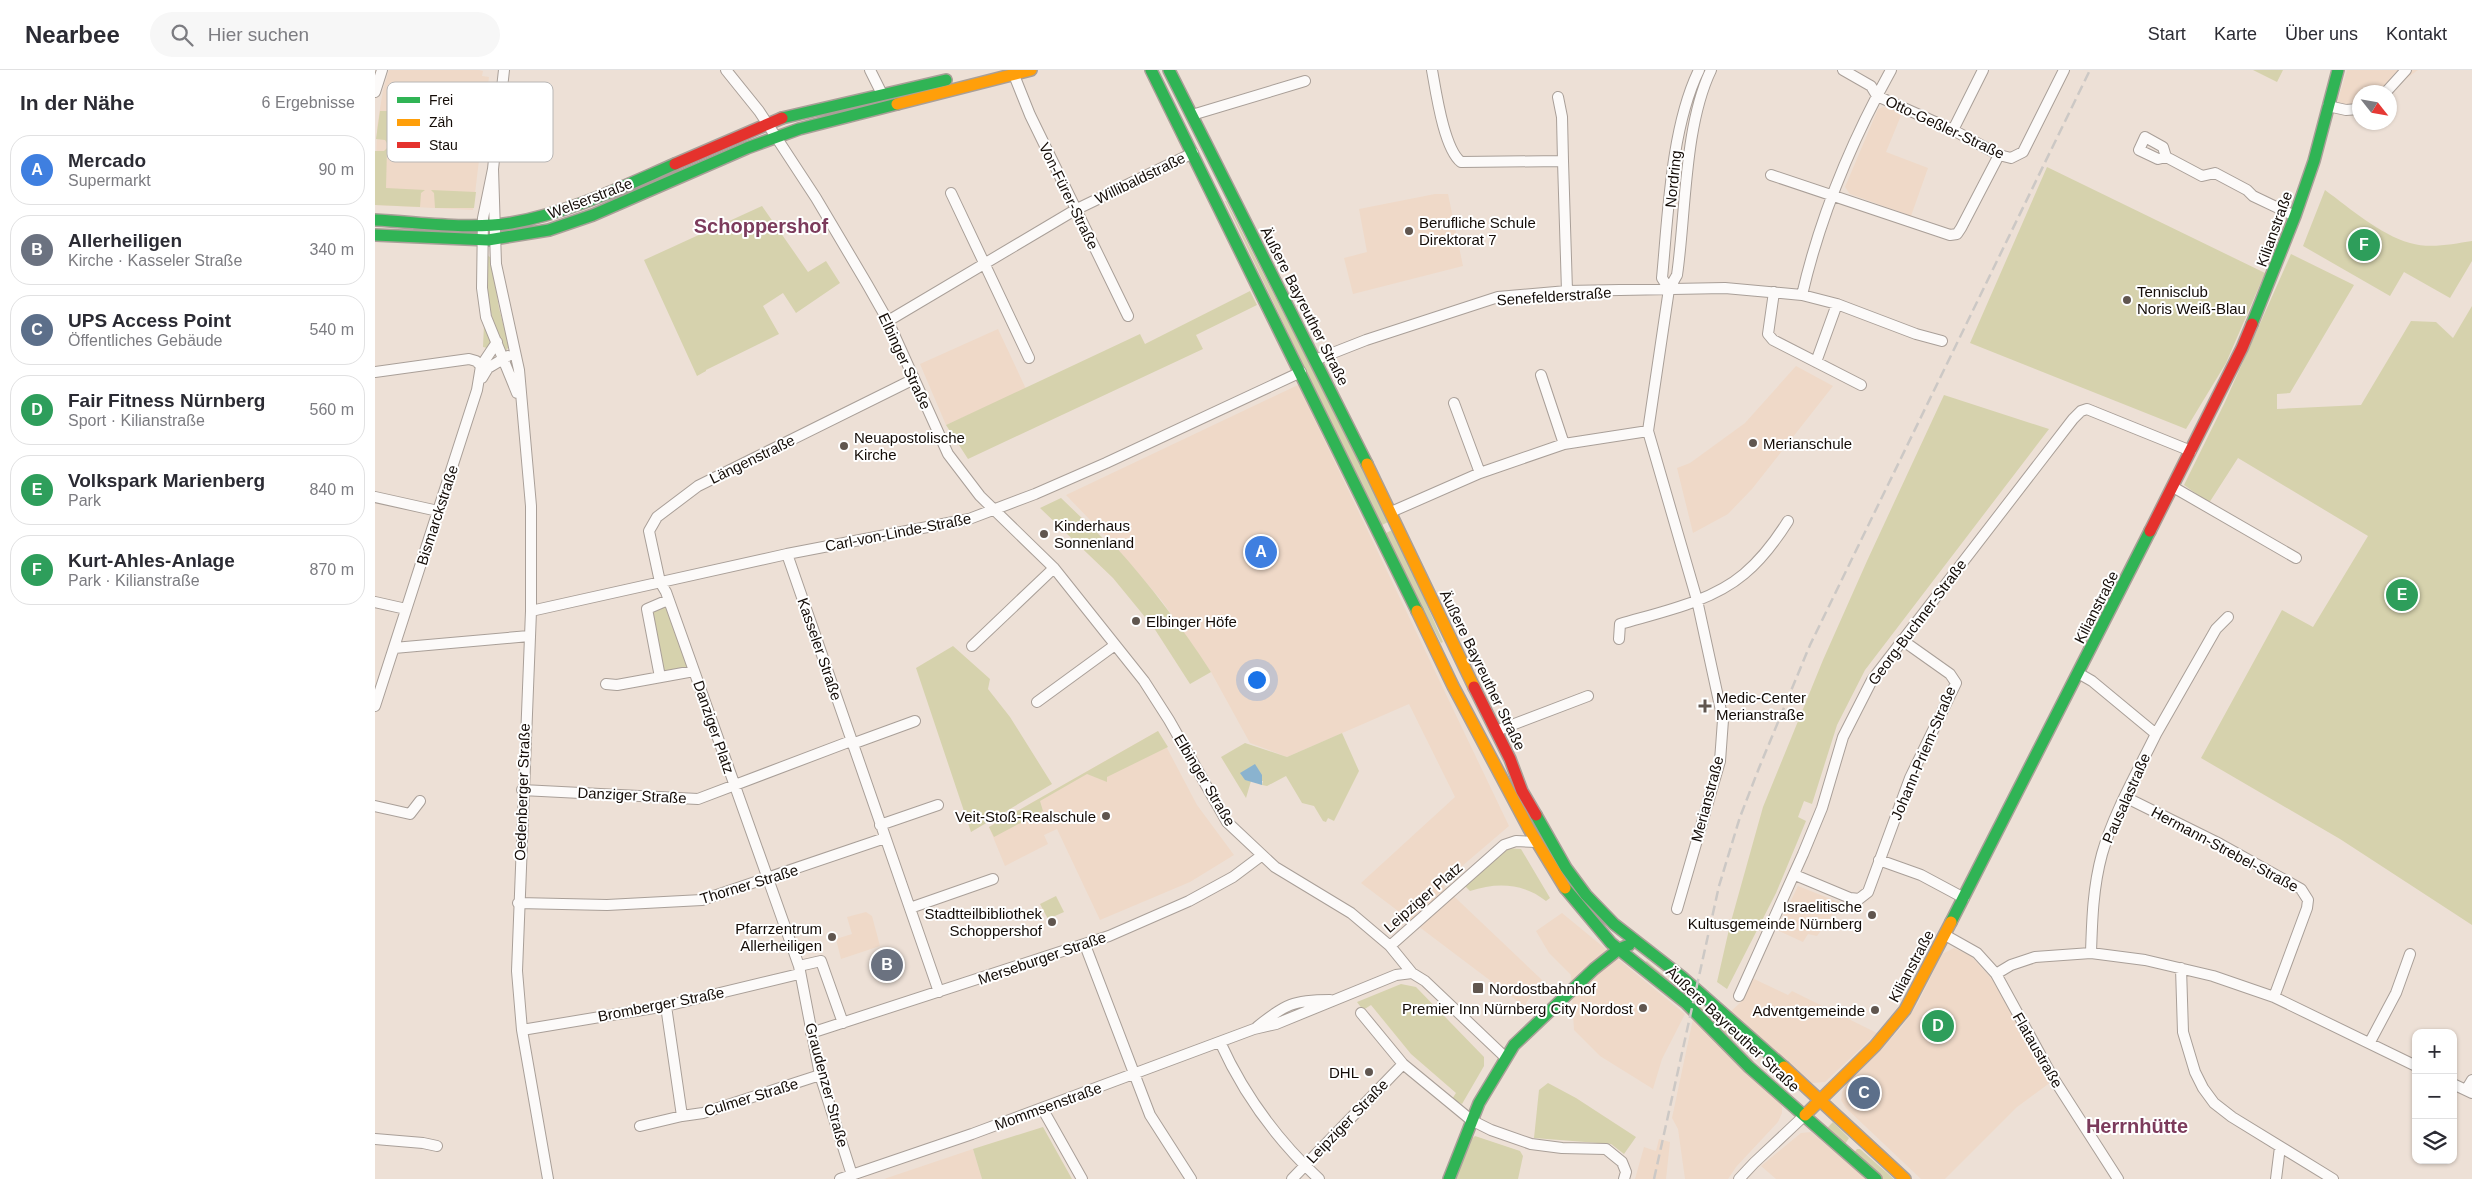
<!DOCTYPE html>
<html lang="de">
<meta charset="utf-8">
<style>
body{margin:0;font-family:Helvetica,sans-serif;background:#f7f7f7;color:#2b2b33}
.controls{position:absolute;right:15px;bottom:15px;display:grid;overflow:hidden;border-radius:10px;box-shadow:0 1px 4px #0004}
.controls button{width:45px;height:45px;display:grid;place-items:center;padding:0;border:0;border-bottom:1px solid #e1e1e2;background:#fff;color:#2b2b33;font:25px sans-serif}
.compass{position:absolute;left:1977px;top:15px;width:45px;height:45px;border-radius:50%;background:#fff;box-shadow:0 1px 4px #0004;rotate:121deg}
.you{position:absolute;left:881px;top:609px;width:18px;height:18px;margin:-12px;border:4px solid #fff;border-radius:50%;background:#1a73e8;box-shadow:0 0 0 8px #1a73e833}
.badge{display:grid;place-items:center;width:32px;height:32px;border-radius:50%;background:#60564f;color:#fff;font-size:16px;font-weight:700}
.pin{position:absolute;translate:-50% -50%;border:2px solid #fff;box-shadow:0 1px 5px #0006}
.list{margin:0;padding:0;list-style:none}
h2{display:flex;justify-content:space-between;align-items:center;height:65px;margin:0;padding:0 20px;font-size:21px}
h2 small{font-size:16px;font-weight:400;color:#7c7c81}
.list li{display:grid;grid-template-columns:32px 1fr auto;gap:15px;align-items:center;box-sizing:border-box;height:70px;margin:0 10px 10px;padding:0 10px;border:1px solid #e1e1e2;border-radius:20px}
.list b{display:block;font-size:19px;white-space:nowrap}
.list p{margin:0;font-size:16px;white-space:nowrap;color:#7c7c81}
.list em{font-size:16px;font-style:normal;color:#7c7c81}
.icon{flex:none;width:28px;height:28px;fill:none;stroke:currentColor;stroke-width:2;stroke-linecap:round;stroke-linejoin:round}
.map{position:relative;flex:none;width:2097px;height:1109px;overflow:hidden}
header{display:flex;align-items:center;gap:30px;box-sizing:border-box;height:70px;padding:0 25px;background:#fff;border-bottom:1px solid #e1e1e2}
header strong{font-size:24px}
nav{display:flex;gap:28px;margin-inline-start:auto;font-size:18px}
.search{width:350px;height:45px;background:#f7f7f7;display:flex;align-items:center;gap:12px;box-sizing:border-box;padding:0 18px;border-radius:28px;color:#7c7c81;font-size:19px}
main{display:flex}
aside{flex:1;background:#fff}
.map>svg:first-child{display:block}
.built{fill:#efd9c8}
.green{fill:#d6d2ad}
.water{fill:#8ab3cf}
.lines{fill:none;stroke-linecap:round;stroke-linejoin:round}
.street-casing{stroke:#a99f98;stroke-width:12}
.fast-casing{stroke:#a99f98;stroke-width:14}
.slow-casing{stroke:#a99f98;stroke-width:14}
.jam-casing{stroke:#a99f98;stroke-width:14}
.street{stroke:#fcfaf9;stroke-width:10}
.fast{stroke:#30b455;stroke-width:11}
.slow{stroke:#ff9f0a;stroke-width:11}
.jam{stroke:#e5322d;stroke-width:11}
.rail{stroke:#ccc8c5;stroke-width:2.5;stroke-dasharray:10 5;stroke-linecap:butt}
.poi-dot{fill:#60564f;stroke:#fff;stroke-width:2}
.labels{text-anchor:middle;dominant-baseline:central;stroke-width:4;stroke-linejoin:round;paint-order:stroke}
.street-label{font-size:15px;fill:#140c07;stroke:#fff}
.poi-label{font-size:15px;fill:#140c07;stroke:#fff;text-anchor:start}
.district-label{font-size:20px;font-weight:bold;fill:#7c3b5c;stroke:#fff}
.key{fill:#fff;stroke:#b8b6b5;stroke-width:1}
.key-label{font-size:14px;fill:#140c07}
</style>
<header>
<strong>Nearbee</strong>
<div class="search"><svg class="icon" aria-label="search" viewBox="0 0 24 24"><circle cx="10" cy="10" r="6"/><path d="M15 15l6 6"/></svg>Hier suchen</div>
<nav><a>Start</a><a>Karte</a><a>Über uns</a><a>Kontakt</a></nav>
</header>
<main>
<aside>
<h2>In der Nähe<small>6 Ergebnisse</small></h2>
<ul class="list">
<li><span class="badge" style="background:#3f7fe0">A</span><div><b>Mercado</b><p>Supermarkt</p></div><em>90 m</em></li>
<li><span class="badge" style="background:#6b7280">B</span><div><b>Allerheiligen</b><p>Kirche · Kasseler Straße</p></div><em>340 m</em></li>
<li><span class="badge" style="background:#5c6f8a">C</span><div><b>UPS Access Point</b><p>Öffentliches Gebäude</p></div><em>540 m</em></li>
<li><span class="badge" style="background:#2e9e5b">D</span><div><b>Fair Fitness Nürnberg</b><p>Sport · Kilianstraße</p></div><em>560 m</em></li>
<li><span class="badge" style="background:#2e9e5b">E</span><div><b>Volkspark Marienberg</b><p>Park</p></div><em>840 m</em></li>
<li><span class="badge" style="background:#2e9e5b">F</span><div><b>Kurt-Ahles-Anlage</b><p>Park · Kilianstraße</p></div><em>870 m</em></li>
</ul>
</aside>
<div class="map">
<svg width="2097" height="1109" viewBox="0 0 2097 1109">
<rect width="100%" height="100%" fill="#ede0d6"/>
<!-- built -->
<path class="built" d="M14 0H104L108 1 107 6 114 7 98 140 0 135 2 57 8 20Z
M1972 0H2043L2013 22H1984V38L1961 36Z
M1511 36 1527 43 1511 82 1553 98 1536 146 1475 124 1470 117 1503 39Z
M1060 124H1073L1088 196 978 224 969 188 992 182 984 139Z
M623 259 651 319 571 355 545 294Z
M1421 296 1458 316 1377 419 1353 444 1318 463 1302 398 1315 393 1370 353Z
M923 315 1134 756 1066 814 1167 910 1149 936 986 813 1080 727 1034 634 912 687 875 673 836 602 787 531 740 476 691 425Z
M783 661 822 735 859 785 815 812 725 850 682 759 669 765 673 774 630 796 614 757Z
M1423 816 1466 833 1442 866 1433 864 1428 872 1402 860Z
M491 842 497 846 505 876 466 889 461 869 477 864 472 847Z
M1187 843 1310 944 1287 989 1278 1019 1225 986 1199 960 1196 905 1174 883 1161 861Z
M1579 878 1596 886 1617 909 1676 1012 1642 1037 1570 1109H1546L1471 1038 1466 1030 1467 1022 1472 1013 1526 958 1543 933 1567 884Z
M1377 908 1413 925 1417 921 1502 963 1450 1012 1437 1013 1353 944 1367 931Z
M1318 949 1404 1032 1407 1037V1043L1403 1052 1361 1097 1353 1109H1310L1303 1059 1297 1048Z
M1436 1062 1492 1109H1401L1386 1096 1426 1063Z
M1284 1069 1295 1072 1291 1109H1260L1269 1077 1281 1081Z
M598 1079 607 1109H509Z"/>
<!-- green -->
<path class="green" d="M1878 0H1908L1902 12Z
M5 41H13L12 73 10 70 1 69Z
M12 78 11 118 50 120 46 123 45 137 0 135V81H9Z
M1672 97 1890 203 1851 293 1811 359 1595 273Z
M56 120 101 122 99 138H60L59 123Z
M1950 120C1976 139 2004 164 2035 173 2055 179 2077 174 2097 171V191L2075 228 2029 202 2015 226 1928 176Z
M850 131H851L1015 451 1005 456Z
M387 136 433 202 451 191 465 213 421 243 408 223 388 236 404 264 331 300V301L322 306 269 190Z
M110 183 116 188 124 238 134 276 131 281C112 243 112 224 110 183Z
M1916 184 1979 215 1915 323 1902 324V339L1986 335 2036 251 2061 252 2078 268 2097 236V855L1965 769 1826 688 1907 540 1938 557 1993 466 1863 388 1834 433 1809 415 1850 332Z
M875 221 882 235 821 265 828 279 593 389 571 355 765 264 770 274Z
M109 254 117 271 112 278 108 277Z
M1569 325 1674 359 1490 600 1462 655 1437 734 1429 731 1423 747 1431 751 1401 823 1352 919 1342 912 1355 855 1388 737 1448 590 1492 491Z
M686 428 737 477 740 476C776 516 807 557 836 602L815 614 779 558 738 508 665 438Z
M1019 459 1068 572 1066 573 1009 464Z
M291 536 314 592 312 598 290 602 287 600 277 542Z
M578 576 615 609 613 619 635 647 677 714 596 762 541 598Z
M783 661 793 677 732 707V712L712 704 665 731 668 741 619 767 614 757Z
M967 663 984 701 959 751 953 748 951 752 948 751 939 736 927 733 911 706 892 716 887 715 888 711 870 710 876 711 871 728 846 687 870 673 912 687Z
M1132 778 1146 779 1175 828 1171 831C1148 813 1122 812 1095 821L1090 816Z
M681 826 689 842 673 849 665 834Z
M1272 891 1359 966 1366 973 1364 975 1269 893Z
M1026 914 1041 917 1109 987V996L1087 1034 1077 1029 1081 1023 1036 984 996 935 988 940 982 932Z
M1173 1013 1201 1028 1261 1067 1249 1084 1236 1074 1159 1068 1164 1020Z
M1458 1052 1474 1068 1470 1074 1451 1059Z
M668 1057 697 1109H607L598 1079Z
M1100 1066 1145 1081 1148 1086 1143 1109H1081L1094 1071Z
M1482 1079H1485L1519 1109H1506L1479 1083Z"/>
<!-- water -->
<path class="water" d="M880 694 887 705V715L870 710 865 703Z"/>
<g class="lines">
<!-- street casing -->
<g class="street-casing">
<path id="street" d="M129 0 118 99 108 148 107 218 111 247 142 323
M351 0 384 41 441 128 492 214 513 251 573 384 605 426 679 498 769 611 794 650 852 752 900 797 976 843 1015 876 1037 903 1050 911 1131 988
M495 0 507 24
M1057 0C1061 22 1069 79 1086 92L1188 91 1192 221
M1468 0 1496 16 1502 26 1578 60 1624 85 1636 88 1648 82 1689 0
M639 5 655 45 753 246
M0 22 7 0
M2011 22 2031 0
M1183 27 1187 47 1188 91
M1953 36 1971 40 1984 39
M817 45 930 11
M1578 60 1608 0
M1791 87 1783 89 1764 80 1770 67 1788 77 1791 87 1795 89 1827 106 1840 103 1872 120 1878 126 1920 146
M118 99 121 194 144 300 156 436V541L142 901 147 960 173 1109
M1396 105 1575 165 1582 164 1586 158 1624 85
M576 123 654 288
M1294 219 1287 208C1293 145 1296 57 1324 0
M1399 222 1393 264 1398 270 1486 315
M1427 225C1445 147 1477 70 1516 0
M513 251 700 140 818 83
M940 290 991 270 1123 227 1192 221 1350 218 1427 225 1462 234 1541 264 1567 271
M1441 292 1462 234
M0 302 94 289 101 291 106 296
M1166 305 1189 374
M107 308 113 298 133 286
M1079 333 1105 403
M1798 417 1921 488
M0 427 63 441
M1016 442 1105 403 1189 374 1273 361
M412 484 564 922
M0 532 31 539
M156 541 412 484 594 449 660 424 731 393 926 302
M1244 569 1245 554C1286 542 1336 532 1369 504 1387 489 1401 470 1413 451
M597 576 679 498
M19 578 154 566
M1703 603 1717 611 1781 664C1762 703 1739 742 1727 784 1718 817 1717 850 1716 883
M285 607 272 539 293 530
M231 614 242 615 319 601
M662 632 740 575
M0 636 102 320 106 296 122 272
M1121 661 1213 626
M1781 664 1841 559 1853 547
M477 674 540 651
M147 720 323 729 476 671
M1750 727 1845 774 1926 819 1933 830 1932 838 1899 927
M0 736 35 744 45 731
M505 755 563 735
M1504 790 1546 805 1589 828
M1420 805 1475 828 1484 829 1493 822 1535 708 1581 613 1575 604 1527 570
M143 833 232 835 327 830 510 768
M535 838 618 809
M1302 839 1345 691 1348 650 1322 530 1273 361 1294 219 1302 205C1311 143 1309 56 1336 0
M1570 865 1602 883 1621 904 1677 1006 1743 1109
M710 875 775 1045 816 1109
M1015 876 1129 775 1141 771 1161 772
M424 896 446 891 468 953
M1806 898 1808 962 1820 1002 1828 1018 1839 1033 1857 1047 1958 1109
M1621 904 1636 895 1660 887 1716 883 1770 890 1838 906 1899 927 2041 996
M1364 926 1428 784 1447 738 1468 667 1497 610 1698 349 1706 341 1712 339 1816 381
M291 936 307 1046 328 1043 445 1005
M986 943 1028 994 1096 1050 1116 1060 1156 1074 1187 1078 1231 1079 1247 1092 1251 1102 1249 1109
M882 957C910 934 919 930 955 930
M147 960 291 936 424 904
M436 963 734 866 814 831 858 807 886 786
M845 972C869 1025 901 1069 944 1109
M1995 972 2021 923 2035 884
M2078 1014 2097 1023
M2091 1020 2097 1010
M667 1038 707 1109
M265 1056 307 1046
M0 1069 48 1073 62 1076
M477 1105 445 1005 424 896 291 522 285 512 274 461 282 447 323 416 539 309
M465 1109 597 1064 879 959 901 954 1021 905 1037 903
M917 1109 1028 994
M1364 1109 1379 1093 1430 1045
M1901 1109 1905 1077"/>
</g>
<!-- fast casing -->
<g class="fast-casing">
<path id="fast" d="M776 0 1042 541
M794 0 992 394
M407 48 571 10
M0 150C44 152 93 160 136 153 194 143 247 117 300 94
M0 165 113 170 174 160 218 145 372 78 424 59 522 34
M1877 254 1920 146 1939 91 1963 0
M1161 745 1191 798 1211 825 1239 854 1307 907 1409 997
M1190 818 1236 873 1311 933 1374 997 1501 1109
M1576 852 1775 461
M1074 1109 1104 1033 1139 975 1219 899 1244 879 1254 875"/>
</g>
<!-- slow casing -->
<g class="slow-casing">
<path id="slow" d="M522 34 656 0
M992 394 1099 617
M1042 541 1078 616 1154 759 1190 818
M1409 997 1530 1109
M1430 1045 1500 976 1530 940 1576 852"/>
</g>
<!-- jam casing -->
<g class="jam-casing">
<path id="jam" d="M300 94 407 48
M1775 461 1867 278 1877 254
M1099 617 1135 689 1147 721 1161 745"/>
</g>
<!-- street -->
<use href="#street" class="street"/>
<!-- fast -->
<use href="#fast" class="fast"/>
<!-- slow -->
<use href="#slow" class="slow"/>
<!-- jam -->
<use href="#jam" class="jam"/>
<!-- rail -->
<path class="rail" d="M1279 1109 1344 816 1365 747 1384 698 1435 575 1715 0"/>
</g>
<!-- markers -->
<g class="poi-dot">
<circle cx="1034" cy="161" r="5"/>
<circle cx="1752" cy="230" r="5"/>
<circle cx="1378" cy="373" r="5"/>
<circle cx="469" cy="376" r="5"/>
<circle cx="669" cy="464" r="5"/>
<circle cx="761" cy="551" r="5"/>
<path d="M1327.5 628.5h5v5h5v5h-5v5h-5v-5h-5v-5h5z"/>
<circle cx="731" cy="746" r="5"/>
<circle cx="1497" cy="845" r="5"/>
<circle cx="677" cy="852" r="5"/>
<circle cx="457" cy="867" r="5"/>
<rect x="1097" y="912" width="12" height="12" rx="2.5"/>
<circle cx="1268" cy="938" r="5"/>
<circle cx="1500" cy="940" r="5"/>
<circle cx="994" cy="1002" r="5"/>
</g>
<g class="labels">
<!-- street labels -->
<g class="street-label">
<text transform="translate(1570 57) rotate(25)">Otto-Geßler-Straße</text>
<text transform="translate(765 108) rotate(-26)">Willibaldstraße</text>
<text transform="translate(1298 109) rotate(-84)">Nordring</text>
<text transform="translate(694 126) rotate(64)">Von-Fürer-Straße</text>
<text transform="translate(215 128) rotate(-21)">Welserstraße</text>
<text transform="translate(1899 159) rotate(-70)">Kilianstraße</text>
<text transform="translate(1179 226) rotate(-4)">Senefelderstraße</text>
<text transform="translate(930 236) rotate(63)">Äußere Bayreuther Straße</text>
<text transform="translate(530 291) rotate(65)">Elbinger Straße</text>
<text transform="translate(377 389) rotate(-26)">Längenstraße</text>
<text transform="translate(62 445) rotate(-72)">Bismarckstraße</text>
<text transform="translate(523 462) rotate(-11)">Carl-von-Linde-Straße</text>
<text transform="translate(1721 537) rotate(-63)">Kilianstraße</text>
<text transform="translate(1542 552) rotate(-53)">Georg-Buchner-Straße</text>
<text transform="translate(445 579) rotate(71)">Kasseler Straße</text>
<text transform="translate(1108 600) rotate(64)">Äußere Bayreuther Straße</text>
<text transform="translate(339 657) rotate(71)">Danziger Platz</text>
<text transform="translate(1548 683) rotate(-67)">Johann-Priem-Straße</text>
<text transform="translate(830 710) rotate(59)">Elbinger Straße</text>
<text transform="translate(147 722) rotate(-88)">Oedenberger Straße</text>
<text transform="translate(257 725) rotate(3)">Danziger Straße</text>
<text transform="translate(1751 728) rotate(-66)">Pausalastraße</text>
<text transform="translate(1332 729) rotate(-75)">Merianstraße</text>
<text transform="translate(1850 779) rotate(28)">Hermann-Strebel-Straße</text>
<text transform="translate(374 814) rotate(-17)">Thorner Straße</text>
<text transform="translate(1048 827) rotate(-41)">Leipziger Platz</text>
<text transform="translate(667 888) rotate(-19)">Merseburger Straße</text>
<text transform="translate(1536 896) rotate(-62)">Kilianstraße</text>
<text transform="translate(286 934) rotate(-11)">Bromberger Straße</text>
<text transform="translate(1358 959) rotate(43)">Äußere Bayreuther Straße</text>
<text transform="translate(1663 980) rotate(60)">Flataustraße</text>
<text transform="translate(452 1015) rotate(75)">Graudenzer Straße</text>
<text transform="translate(376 1027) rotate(-17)">Culmer Straße</text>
<text transform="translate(673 1036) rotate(-20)">Mommsenstraße</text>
<text transform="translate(972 1051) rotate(-46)">Leipziger Straße</text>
</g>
<!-- poi labels -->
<g class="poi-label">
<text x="1044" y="152">Berufliche Schule<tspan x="1044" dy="17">Direktorat 7</tspan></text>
<text x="1762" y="221">Tennisclub<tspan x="1762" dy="17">Noris Weiß-Blau</tspan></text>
<text x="479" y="367">Neuapostolische<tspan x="479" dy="17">Kirche</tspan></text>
<text x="1388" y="373">Merianschule</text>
<text x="679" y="455">Kinderhaus<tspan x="679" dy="17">Sonnenland</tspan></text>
<text x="771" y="551">Elbinger Höfe</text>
<text x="1341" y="627">Medic-Center<tspan x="1341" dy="17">Merianstraße</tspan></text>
<text x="721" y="746" text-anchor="end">Veit-Stoß-Realschule</text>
<text x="1487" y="836" text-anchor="end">Israelitische<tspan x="1487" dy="17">Kultusgemeinde Nürnberg</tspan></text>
<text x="667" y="843" text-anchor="end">Stadtteilbibliothek<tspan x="667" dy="17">Schoppershof</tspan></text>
<text x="447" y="858" text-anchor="end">Pfarrzentrum<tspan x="447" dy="17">Allerheiligen</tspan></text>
<text x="1114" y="918">Nordostbahnhof</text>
<text x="1258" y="938" text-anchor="end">Premier Inn Nürnberg City Nordost</text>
<text x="1490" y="940" text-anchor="end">Adventgemeinde</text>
<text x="984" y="1002" text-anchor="end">DHL</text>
</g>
<!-- district labels -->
<g class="district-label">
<text x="386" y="156">Schoppershof</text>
<text x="1762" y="1056">Herrnhütte</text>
</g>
</g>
<!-- legend -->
<rect x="12" y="12" width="166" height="80" rx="8" class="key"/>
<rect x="22" y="27" width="23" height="6" fill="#30b455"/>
<rect x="22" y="49" width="23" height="7" fill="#ff9f0a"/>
<rect x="22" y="72" width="23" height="6" fill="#e5322d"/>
<g class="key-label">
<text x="54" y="35">Frei</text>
<text x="54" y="57">Zäh</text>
<text x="54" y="80">Stau</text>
</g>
</svg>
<div class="controls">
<button>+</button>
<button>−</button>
<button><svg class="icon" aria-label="layers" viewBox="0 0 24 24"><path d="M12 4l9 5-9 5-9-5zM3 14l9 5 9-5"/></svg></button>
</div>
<svg class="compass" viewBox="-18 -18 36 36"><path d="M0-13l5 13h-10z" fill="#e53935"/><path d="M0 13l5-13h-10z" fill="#7c7c81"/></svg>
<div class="you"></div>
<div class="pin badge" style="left:886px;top:482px;background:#3f7fe0">A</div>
<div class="pin badge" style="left:512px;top:895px;background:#6b7280">B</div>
<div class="pin badge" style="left:1489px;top:1023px;background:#5c6f8a">C</div>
<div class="pin badge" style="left:1563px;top:956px;background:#2e9e5b">D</div>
<div class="pin badge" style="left:2027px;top:525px;background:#2e9e5b">E</div>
<div class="pin badge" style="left:1989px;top:175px;background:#2e9e5b">F</div>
</div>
</main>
